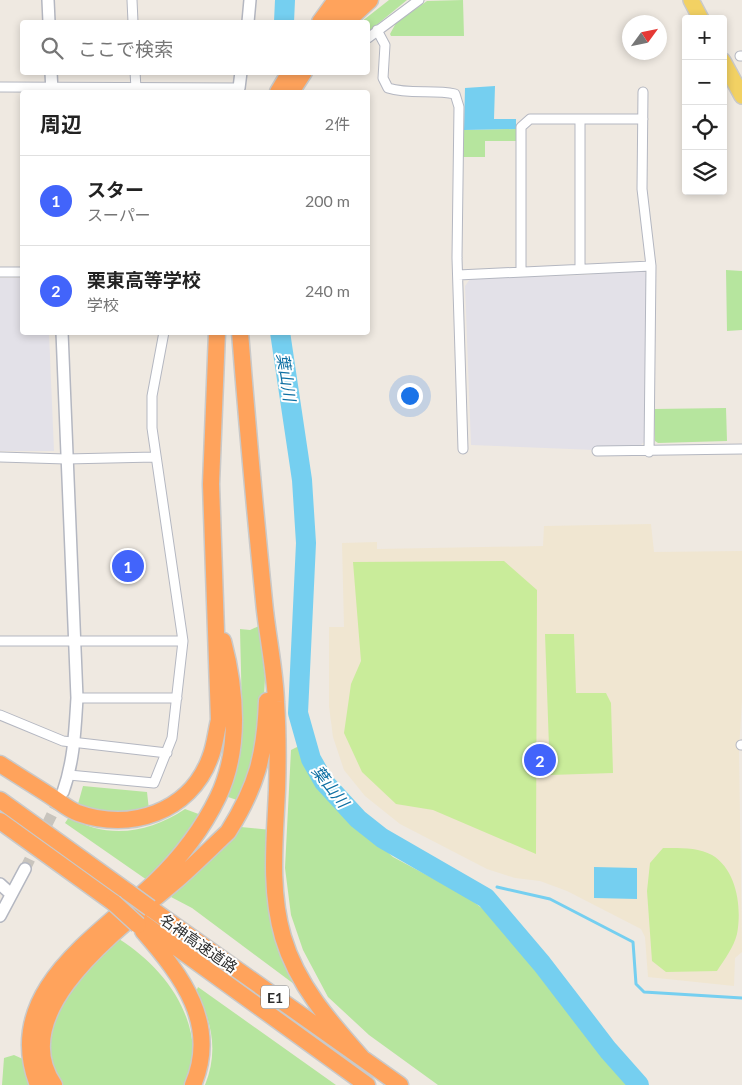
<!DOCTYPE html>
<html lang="ja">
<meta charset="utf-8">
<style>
body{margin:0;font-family:Lato,"Noto Sans JP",sans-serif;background:#f2f2f2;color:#222}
.controls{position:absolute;right:15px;top:15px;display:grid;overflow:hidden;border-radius:5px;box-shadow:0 2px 8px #0003}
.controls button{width:45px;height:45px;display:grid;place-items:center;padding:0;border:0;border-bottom:1px solid #e0e0e0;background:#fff;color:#222;font:25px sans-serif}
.compass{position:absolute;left:622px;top:15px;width:45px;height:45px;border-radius:50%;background:#fff;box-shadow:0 2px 8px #0003;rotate:57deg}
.you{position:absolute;left:409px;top:395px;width:18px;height:18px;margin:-12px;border:4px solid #fff;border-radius:50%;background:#1a73e8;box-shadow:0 0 0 8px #1a73e833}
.badge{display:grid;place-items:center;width:32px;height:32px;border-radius:50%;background:#4264fb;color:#fff;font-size:16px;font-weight:700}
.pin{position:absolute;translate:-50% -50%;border:2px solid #fff;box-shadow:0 1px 5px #0006}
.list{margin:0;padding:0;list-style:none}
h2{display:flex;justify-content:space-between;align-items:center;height:65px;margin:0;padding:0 20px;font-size:21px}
h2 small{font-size:16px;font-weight:400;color:#767676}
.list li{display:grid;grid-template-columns:32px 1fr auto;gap:15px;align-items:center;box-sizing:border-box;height:90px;padding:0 20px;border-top:1px solid #e0e0e0}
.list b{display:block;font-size:19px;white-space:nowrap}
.list p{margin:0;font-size:16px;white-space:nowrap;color:#767676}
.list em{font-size:16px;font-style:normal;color:#767676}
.icon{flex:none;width:28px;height:28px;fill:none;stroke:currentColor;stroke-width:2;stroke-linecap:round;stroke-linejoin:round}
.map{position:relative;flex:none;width:742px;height:1085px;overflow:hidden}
.search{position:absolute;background:#fff;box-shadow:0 2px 8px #0003;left:20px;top:20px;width:350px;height:55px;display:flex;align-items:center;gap:12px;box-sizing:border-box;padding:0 18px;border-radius:5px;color:#767676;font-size:19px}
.panel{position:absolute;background:#fff;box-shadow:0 2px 8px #0003;left:20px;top:90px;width:350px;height:245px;border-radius:5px}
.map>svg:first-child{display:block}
.industrial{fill:#e3e1e8}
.education{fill:#f0e6d1}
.green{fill:#b6e59e}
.pitch{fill:#c9ec9a}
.water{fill:#75cff0}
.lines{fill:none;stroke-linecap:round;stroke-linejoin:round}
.stream{stroke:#75cff0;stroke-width:3}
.river{stroke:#75cff0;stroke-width:20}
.tertiary-tunnel{stroke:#c8c4bd;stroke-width:11;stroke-dasharray:11 5.5;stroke-linecap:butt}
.minor-casing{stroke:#b4b7c1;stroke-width:11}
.tertiary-casing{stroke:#b4b7c1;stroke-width:14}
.primary-casing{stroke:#c9c9c9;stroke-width:18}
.motorway-casing{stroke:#c9c9c9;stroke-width:19}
.minor{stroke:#fff;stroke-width:9}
.tertiary{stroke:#fff;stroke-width:11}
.primary{stroke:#f2d163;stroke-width:15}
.motorway{stroke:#ffa35c;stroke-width:16}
.motorway-bridge-casing{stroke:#c9c9c9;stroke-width:19;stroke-linecap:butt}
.motorway-bridge{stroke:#ffa35c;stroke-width:16}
.labels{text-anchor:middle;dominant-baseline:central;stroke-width:4;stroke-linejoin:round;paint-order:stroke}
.shield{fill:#fff;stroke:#6d6d6d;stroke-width:1}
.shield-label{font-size:14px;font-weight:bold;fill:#2e2e2e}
.street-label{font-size:15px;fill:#2e2e2e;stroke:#fff}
.water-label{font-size:16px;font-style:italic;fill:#0d6fa3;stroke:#fff}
</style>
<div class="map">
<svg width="742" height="1085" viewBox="0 0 742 1085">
<rect width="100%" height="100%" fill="#efe9e1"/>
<!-- industrial -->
<path class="industrial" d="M642 269 646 274 644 442 639 447 605 446 595 450 471 445 465 286 470 279 586 275Z
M0 278H22V332L49 333 54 451H0Z"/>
<!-- education -->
<path class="education" d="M651 524 654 552 742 551V700L739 750 742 952 735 958 734 986 648 977 645 937 641 929 567 891 540 881 515 878 487 869 400 824 365 796 344 770 333 737 329 706V627H344L342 543 377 542V549L543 546 544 526Z"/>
<!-- green -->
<path class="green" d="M389 0H407L368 32V22H361Z
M463 0 464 36H391L390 34 396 23 427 1Z
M516 129V141H485V157H463L464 130Z
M726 270 742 271V330L727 331Z
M726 408 727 441 658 443 655 441 654 409Z
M259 626 265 678 262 736 240 801 228 797C246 740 241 688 240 629L250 630Z
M299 746 320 782 351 819 393 857 466 896 496 919 628 1085H438L369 1035 328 997 303 950 291 915 285 868 291 750Z
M83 786 147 792 149 810C127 815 97 816 78 804Z
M185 809 204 816 147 880 65 823 69 817C108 840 149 833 185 809Z
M241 827 271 830 297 981 294 984 192 908 171 897 211 860Z
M119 939C157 963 191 1003 193 1050 194 1062 190 1074 188 1085H60C56 1073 50 1061 50 1048 47 1002 89 967 119 939Z
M198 987 336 1085H205C218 1053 213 1023 196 992Z
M14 1055 25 1060 31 1085H2L4 1058Z"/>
<!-- pitch -->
<path class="pitch" d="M504 561 537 590 536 854 433 810 396 804 362 772 344 733 351 684 361 661 353 562Z
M545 634H574L576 693H606L611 703 613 773 550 775Z
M663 848C677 848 698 847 712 855 737 870 742 908 737 934 734 947 724 960 717 971L666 972 652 961 647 891 650 863Z"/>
<!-- water -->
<path class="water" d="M495 86 494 119H516V129L464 130 465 88Z
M594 867 637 868V899L594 898Z"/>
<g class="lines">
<!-- stream -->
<path class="stream" d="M497 887 550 899 633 942 636 984 644 992 742 998
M470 889 486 898"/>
<!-- river -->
<path class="river" d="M284 22 285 0
M280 332 302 480 306 543 298 713 311 759 324 782 358 819 382 838 486 898 542 964 608 1050 639 1085"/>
<!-- tertiary-tunnel -->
<path class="tertiary-tunnel" d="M25 869 61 796"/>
<!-- minor casing -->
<g class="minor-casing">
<path id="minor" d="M132 0 133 22
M377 30 385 45 383 78 388 88C410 95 433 89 455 94L459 107 457 258 463 449
M368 38 419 0
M740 56H742
M135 72 136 88
M0 87 239 88 238 92
M643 92 642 189 651 266 649 452
M580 120V269
M0 272H22
M521 272V127L530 119H643
M458 275 651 266
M597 451 742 449
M0 457 66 459 155 457
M0 641H183
M77 698H177
M0 715 63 741 167 753
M741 745H742
M69 775 154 783 172 738 183 641 152 428V396L164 332"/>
</g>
<!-- tertiary casing -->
<g class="tertiary-casing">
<path id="tertiary" d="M48 0 49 22
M248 22 250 0
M51 72 52 92
M239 88 241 72
M62 332 77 698C75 730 74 761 63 792
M0 884 11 894
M0 916 25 869"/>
</g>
<!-- primary casing -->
<g class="primary-casing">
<path id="primary" d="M691 0 701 19
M723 61 742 96"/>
</g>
<!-- motorway casing -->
<g class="motorway-casing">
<path id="motorway" d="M320 22 336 0
M332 22 353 0
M346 22 370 0
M278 92 290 72
M291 92 304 72
M240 332C247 422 255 511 264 601 267 635 275 669 276 702 278 732 278 760 277 790 275 838 269 889 283 937 297 985 330 1022 363 1059
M0 764C17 775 35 786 52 797 60 802 69 810 78 813 130 832 190 812 210 758 215 746 216 732 219 720L211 484 217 332
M0 800 128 892
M0 821 114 903
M150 908 400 1085
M140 921 367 1085
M143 931C182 976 219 1024 193 1085
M38 1085C1 991 99 936 155 882 181 857 203 828 218 797 241 749 236 690 223 641
M54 1085C2 1009 128 922 178 879 195 864 211 848 228 832 257 786 265 755 267 701"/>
</g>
<!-- minor -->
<use href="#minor" class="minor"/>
<!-- tertiary -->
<use href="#tertiary" class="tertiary"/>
<!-- primary -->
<use href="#primary" class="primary"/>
<!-- motorway -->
<use href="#motorway" class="motorway"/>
<!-- motorway-bridge casing -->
<g class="motorway-bridge-casing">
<path id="motorway-bridge" d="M128 892 150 908
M114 903 138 925"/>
</g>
<!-- motorway-bridge -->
<use href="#motorway-bridge" class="motorway-bridge"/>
</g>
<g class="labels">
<!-- shield labels -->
<rect class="shield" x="261" y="985.5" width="28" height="23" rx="4"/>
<g class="shield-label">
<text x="275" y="997">E1</text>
</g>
<!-- street labels -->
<g class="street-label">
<text transform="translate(199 943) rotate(35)">名神高速道路</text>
</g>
<!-- water labels -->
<g class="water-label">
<text transform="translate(287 377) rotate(81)">葉山川</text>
<text transform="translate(331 786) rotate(52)">葉山川</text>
</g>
</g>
</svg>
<div class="controls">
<button>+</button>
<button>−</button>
<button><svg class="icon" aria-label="locate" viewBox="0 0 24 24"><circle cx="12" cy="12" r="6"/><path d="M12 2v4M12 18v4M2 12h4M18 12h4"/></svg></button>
<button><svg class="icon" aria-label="layers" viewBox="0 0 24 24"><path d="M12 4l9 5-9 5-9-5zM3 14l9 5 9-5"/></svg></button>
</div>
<svg class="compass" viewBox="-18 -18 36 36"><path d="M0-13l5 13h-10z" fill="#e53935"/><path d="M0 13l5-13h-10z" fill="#767676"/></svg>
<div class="you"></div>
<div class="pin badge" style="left:128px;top:566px">1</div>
<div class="pin badge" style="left:540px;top:760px">2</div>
<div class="search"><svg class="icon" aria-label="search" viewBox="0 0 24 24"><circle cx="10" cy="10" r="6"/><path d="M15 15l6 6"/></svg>ここで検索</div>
<section class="panel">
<h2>周辺<small>2件</small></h2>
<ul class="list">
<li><span class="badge">1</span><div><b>スター</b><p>スーパー</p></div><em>200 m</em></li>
<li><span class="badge">2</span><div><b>栗東高等学校</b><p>学校</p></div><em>240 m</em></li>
</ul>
</section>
</div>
